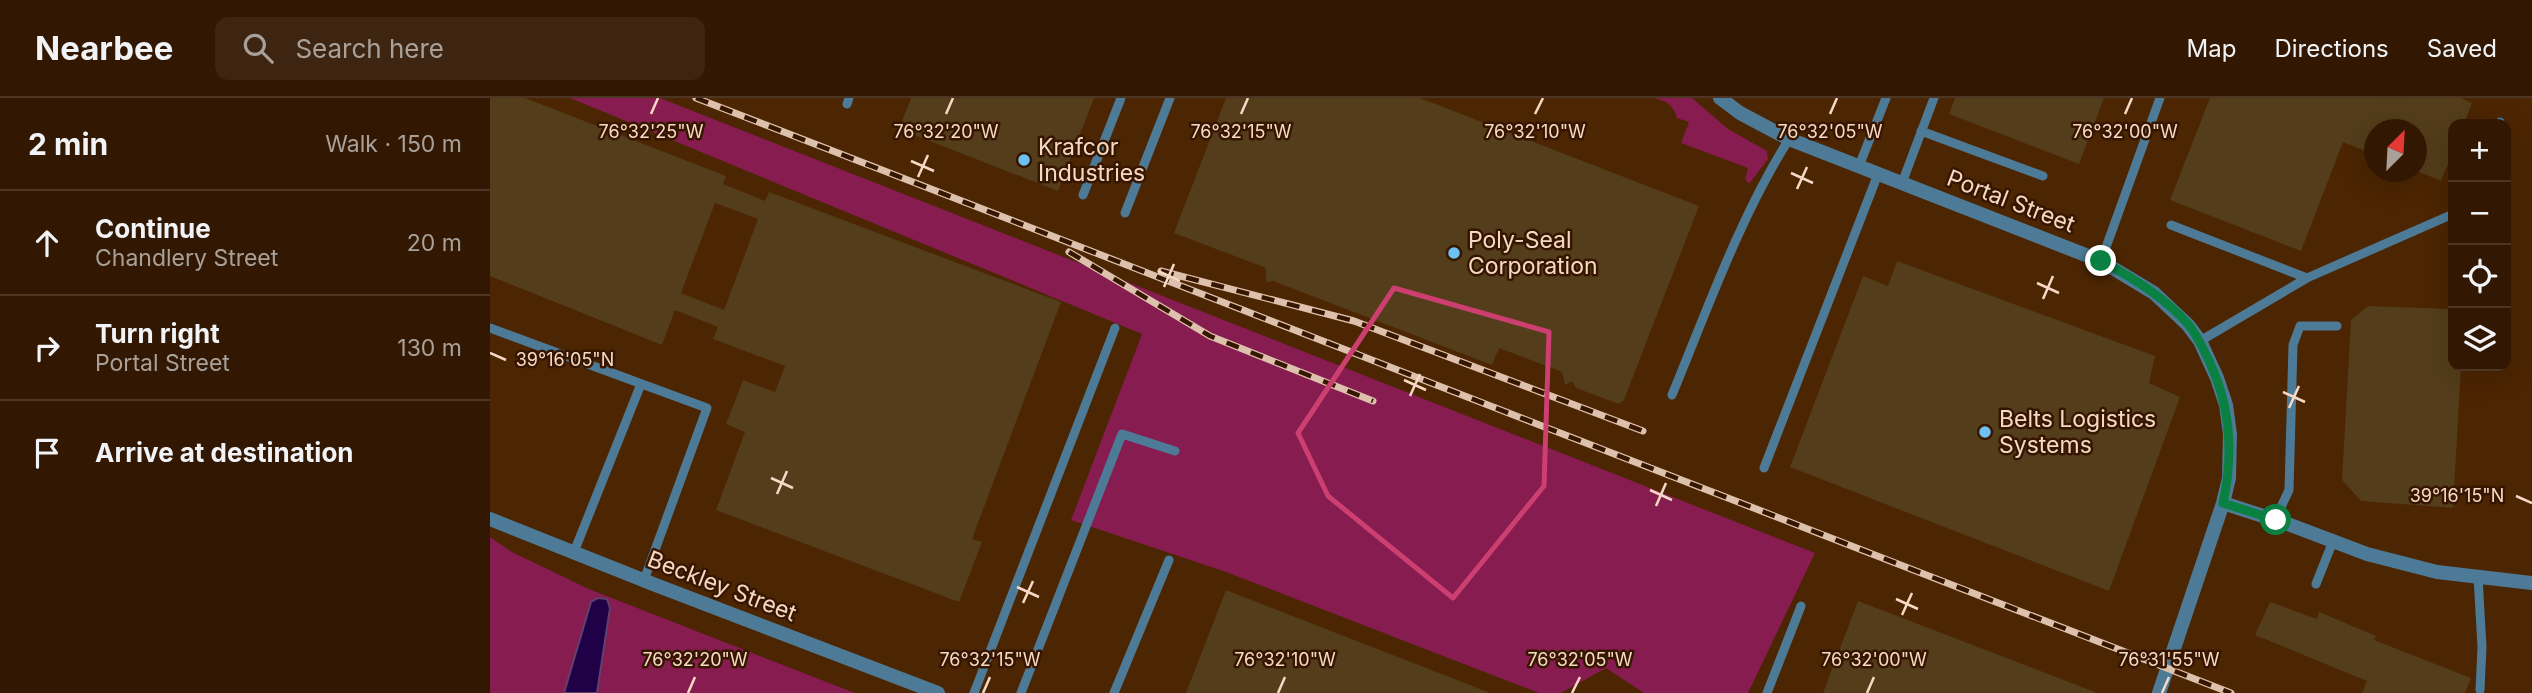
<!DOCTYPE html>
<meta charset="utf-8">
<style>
body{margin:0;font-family:Inter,sans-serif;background:#3d2511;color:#f1f3f6}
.controls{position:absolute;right:21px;top:21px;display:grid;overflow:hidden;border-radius:14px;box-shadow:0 7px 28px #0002}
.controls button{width:63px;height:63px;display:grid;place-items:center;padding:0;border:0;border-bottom:2px solid #4d3724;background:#321802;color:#f1f3f6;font:35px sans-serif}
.compass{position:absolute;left:1874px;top:21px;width:63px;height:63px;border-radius:50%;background:#321802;box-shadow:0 7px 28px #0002;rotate:24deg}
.stop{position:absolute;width:21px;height:21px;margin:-16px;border:5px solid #0b8043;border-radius:50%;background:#fff}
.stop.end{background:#0b8043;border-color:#fff;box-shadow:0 2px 7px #0008}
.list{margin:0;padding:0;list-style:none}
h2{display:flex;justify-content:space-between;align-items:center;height:91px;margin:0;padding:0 28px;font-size:30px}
h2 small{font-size:23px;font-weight:400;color:#a8a099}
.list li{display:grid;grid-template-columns:46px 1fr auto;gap:21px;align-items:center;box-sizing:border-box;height:105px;padding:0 28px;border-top:2px solid #4d3724}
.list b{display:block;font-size:26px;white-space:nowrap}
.list p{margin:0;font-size:23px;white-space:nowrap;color:#a8a099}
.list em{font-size:23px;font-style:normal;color:#a8a099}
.icon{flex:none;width:38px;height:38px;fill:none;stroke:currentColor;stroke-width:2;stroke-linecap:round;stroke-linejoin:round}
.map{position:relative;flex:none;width:2042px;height:595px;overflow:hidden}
header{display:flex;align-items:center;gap:42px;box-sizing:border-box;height:98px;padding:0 35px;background:#321802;border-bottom:2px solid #4d3724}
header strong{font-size:33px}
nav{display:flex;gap:38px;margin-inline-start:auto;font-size:24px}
.search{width:490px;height:63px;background:#3d2511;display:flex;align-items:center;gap:18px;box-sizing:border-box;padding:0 24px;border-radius:14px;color:#a8a099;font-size:26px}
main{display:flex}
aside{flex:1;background:#321802}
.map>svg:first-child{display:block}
.built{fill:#4c2502;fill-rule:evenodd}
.green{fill:#861c4f}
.water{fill:#200046;stroke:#60416c;stroke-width:2}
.building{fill:#533d1a;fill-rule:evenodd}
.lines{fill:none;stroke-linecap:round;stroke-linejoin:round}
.service{stroke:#4d7b97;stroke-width:9}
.minor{stroke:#4d7b97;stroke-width:14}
.rail-casing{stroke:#dec1ac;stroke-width:7}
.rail{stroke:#371600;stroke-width:4.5;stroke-dasharray:13;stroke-linecap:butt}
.route{stroke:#0b8043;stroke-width:9}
.marked{fill:none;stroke:#cc3f70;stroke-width:5;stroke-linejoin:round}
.ticks{fill:none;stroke:#f5d9c5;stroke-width:2.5}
.poi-dot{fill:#6ec2f3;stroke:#371600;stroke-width:2.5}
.labels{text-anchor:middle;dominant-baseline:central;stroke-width:5;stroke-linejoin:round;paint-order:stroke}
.poi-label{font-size:23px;fill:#f5d9c5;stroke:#371600;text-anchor:start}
.street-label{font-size:23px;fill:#f5d9c5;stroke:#371600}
.ticks-label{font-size:18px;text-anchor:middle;fill:#f5d9c5;stroke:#371600;stroke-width:5;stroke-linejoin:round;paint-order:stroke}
</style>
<header>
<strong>Nearbee</strong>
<div class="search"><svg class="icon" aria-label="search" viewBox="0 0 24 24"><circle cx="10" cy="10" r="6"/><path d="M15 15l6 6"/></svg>Search here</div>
<nav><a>Map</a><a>Directions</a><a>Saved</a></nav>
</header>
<main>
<aside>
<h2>2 min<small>Walk · 150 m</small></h2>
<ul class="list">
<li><svg class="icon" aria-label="ahead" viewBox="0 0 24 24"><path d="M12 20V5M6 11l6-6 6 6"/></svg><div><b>Continue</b><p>Chandlery Street</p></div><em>20 m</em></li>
<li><svg class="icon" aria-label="right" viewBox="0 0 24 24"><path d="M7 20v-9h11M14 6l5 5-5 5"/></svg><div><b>Turn right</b><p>Portal Street</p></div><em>130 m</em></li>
<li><svg class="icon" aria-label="arrive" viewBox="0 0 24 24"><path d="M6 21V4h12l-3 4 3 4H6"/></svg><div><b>Arrive at destination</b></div></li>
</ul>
</aside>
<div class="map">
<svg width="2042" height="595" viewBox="0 0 2042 595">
<rect width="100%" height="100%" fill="#422003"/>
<!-- built -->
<path class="built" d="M0 0H2042V595H365L99 491 22 454 0 439ZM1963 26H2016V268H1963ZM1884 32H1926V74H1884Z"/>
<!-- green -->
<path class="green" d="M80 0H170L1325 455 1258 595H1154L1116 570 1071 595H1049L736 474 581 422 652 236Z
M1165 0H1202L1238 31 1277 53 1278 61 1259 86 1255 81 1258 70 1191 45 1199 24 1187 20C1183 7 1178 4 1165 0Z
M0 439 22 454 99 491 365 595H0Z"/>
<!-- water -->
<path class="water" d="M108 500 117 501 120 510 107 595H74L101 504Z"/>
<!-- building -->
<path class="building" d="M0 0H35L236 78 233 86 275 103 279 94 571 204 482 441 492 444 469 504 226 412 255 334 236 326 253 282 285 294 295 268 223 241 228 229 185 212 172 247 0 178ZM225 105 268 121 234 212 191 195Z
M421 0H604L568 93 409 31Z
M736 0H930L1209 108 1134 302 1129 306 1086 290 1082 283 1075 287 1072 274 1009 250 1002 267 783 183 776 184V170L684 135Z
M1465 0H1614L1589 66 1459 16Z
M1720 0H1971L1982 5 1974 26H1963V53L1951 83 1927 73V32H1885V57L1853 44 1811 153 1680 102Z
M1407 163 1665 258 1659 285 1690 299 1619 493 1300 369 1373 178 1398 188Z
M1878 208 1963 211V268H1971L1963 410 1871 403 1852 382 1861 222Z
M736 492 998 594V595H696Z
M1368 503 1605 594V595H1333Z
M1780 504 1827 521 1829 514 1886 538 1884 542 1981 580 1975 595H1872L1877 583 1765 537Z"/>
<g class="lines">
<!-- service -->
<path class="service" d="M357 6 359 0
M2009 26 2010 24
M1431 33 1553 78
M1369 68 1396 0
M1412 85 1444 0
M593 97 631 0
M635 115 680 0
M1681 127 1817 180
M1611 163 1670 0
M0 230 217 310 154 482
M1710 243 1817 180 1963 116
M1182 297C1218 210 1249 121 1299 41
M1274 370 1388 76
M1785 422 1799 392 1803 247 1810 228H1847
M84 454 151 286
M1988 479 1992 549 1990 592
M1826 486 1843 443
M484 595 625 230
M531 595 632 336 685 353
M624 595 679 462
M1277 595 1311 508"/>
<!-- minor -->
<path class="minor" d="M1230 0 1250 15 1299 41 1611 163 1664 195 1698 227 1710 243 1727 280 1736 307 1740 336 1739 380 1733 405 1669 595
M1733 405 1795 425 1877 456 1947 474 2042 485
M0 421 163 486 448 595"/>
<!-- rail casing -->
<g class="rail-casing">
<path id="rail" d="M206 0 1741 595
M579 154 720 238 883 303
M671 173 864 223 1153 333"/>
</g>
<!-- rail -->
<use href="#rail" class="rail"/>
</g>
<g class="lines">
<!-- route -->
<path class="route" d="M1611 163C1642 179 1674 199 1698 226 1707 237 1713 250 1719 263 1741 309 1744 355 1733 405L1786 422"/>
</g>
<!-- marked area -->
<path class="marked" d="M904 190 1059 234 1054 388 963 500 838 398 808 335Z"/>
<!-- ticks -->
<path class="ticks" d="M161 16 168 0M456 16 463 0M751 16 758 0M1045 16 1053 0M1340 16 1347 0M1635 16 1642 0M421 63 444 73M1301 75 1323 85M428 79 438 57M1307 91 1317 69M668 173 690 183M1547 185 1569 195M674 189 684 166M1553 201 1563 178M0 255 16 262M914 282 936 292M1793 294 1815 304M920 298 930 276M1799 310 1809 288M281 380 303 390M1160 392 1182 402M287 396 297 373M2026 398 2042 405M1166 408 1176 385M527 489 549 499M1406 501 1428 511M533 505 543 483M1412 517 1422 495M198 595 205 579M493 595 500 579M788 595 795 579M1082 595 1090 579M1377 595 1384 579M1672 595 1679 579"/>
<!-- markers -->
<g class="poi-dot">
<circle cx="534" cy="62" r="7"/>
<circle cx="964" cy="155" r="7"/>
<circle cx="1495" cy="334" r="7"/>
</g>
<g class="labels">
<!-- poi labels -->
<g class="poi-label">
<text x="548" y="49">Krafcor<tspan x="548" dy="26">Industries</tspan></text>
<text x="978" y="142">Poly-Seal<tspan x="978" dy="26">Corporation</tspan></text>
<text x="1509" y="321">Belts Logistics<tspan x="1509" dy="26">Systems</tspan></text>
</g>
<!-- street labels -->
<g class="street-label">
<text transform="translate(1521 103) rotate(21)">Portal Street</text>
<text transform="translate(232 488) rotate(21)">Beckley Street</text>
</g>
</g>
<g class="ticks-label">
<text x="161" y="40">76°32'25"W</text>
<text x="456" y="40">76°32'20"W</text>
<text x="751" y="40">76°32'15"W</text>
<text x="1045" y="40">76°32'10"W</text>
<text x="1340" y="40">76°32'05"W</text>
<text x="1635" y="40">76°32'00"W</text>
<text x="75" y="268">39°16'05"N</text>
<text x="1967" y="404">39°16'15"N</text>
<text x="205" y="568">76°32'20"W</text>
<text x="500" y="568">76°32'15"W</text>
<text x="795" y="568">76°32'10"W</text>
<text x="1090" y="568">76°32'05"W</text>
<text x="1384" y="568">76°32'00"W</text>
<text x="1679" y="568">76°31'55"W</text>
</g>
</svg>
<div class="controls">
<button>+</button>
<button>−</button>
<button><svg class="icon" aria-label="locate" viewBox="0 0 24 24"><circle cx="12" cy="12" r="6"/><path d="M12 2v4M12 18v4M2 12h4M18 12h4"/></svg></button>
<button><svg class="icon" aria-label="layers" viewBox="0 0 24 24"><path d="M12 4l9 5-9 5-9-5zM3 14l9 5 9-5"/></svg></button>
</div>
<svg class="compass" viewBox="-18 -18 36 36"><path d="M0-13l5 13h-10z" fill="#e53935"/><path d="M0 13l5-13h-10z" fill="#a8a099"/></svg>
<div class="stop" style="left:1786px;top:422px"></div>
<div class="stop end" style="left:1611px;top:163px"></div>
</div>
</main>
